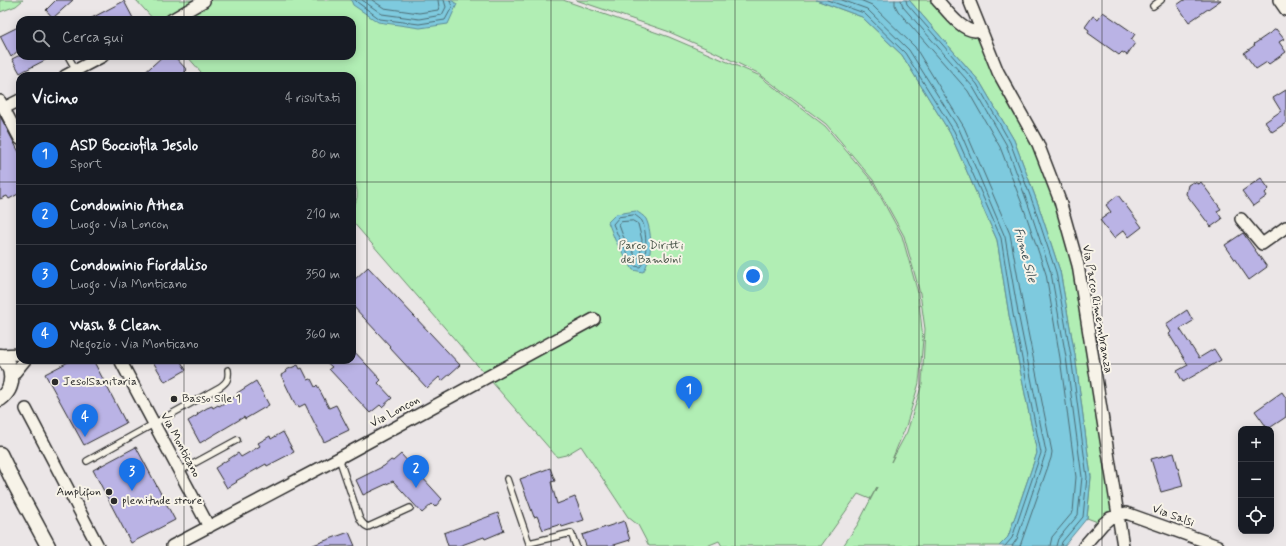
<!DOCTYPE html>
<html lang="it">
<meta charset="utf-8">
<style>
body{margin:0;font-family:Mynerve,sans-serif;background:#20242c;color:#f1f3f6}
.controls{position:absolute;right:12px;bottom:12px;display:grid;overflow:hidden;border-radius:8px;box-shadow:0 2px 10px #0003}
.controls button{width:36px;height:36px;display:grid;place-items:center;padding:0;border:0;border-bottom:1px solid #363941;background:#171b24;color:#f1f3f6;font:20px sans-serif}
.you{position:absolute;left:753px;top:276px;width:14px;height:14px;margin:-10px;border:3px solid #fff;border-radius:50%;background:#1a73e8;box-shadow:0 0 0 6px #1a73e833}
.badge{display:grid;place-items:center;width:26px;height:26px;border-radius:50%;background:#1a73e8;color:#fff;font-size:13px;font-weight:700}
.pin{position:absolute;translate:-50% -33px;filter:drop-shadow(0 1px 2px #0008)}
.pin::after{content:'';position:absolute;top:21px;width:14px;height:12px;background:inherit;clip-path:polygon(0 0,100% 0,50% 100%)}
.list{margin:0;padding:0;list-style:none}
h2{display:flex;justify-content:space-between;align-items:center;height:52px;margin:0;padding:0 16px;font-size:17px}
h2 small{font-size:13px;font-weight:400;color:#9ea1a6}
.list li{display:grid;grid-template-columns:26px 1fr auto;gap:12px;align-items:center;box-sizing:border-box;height:60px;padding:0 16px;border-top:1px solid #363941}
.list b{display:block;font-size:15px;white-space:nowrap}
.list p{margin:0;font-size:13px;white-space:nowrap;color:#9ea1a6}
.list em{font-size:13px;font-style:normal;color:#9ea1a6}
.icon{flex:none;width:22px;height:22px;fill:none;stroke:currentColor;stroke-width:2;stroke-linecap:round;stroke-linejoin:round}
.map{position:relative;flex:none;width:1286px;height:546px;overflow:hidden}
.search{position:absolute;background:#171b24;box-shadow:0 2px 10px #0003;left:16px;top:16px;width:340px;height:44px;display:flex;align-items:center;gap:10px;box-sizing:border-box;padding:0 14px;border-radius:12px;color:#9ea1a6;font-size:15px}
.panel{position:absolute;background:#171b24;box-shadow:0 2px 10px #0003;left:16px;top:72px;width:340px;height:292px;border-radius:12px}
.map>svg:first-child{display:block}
.green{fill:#b1eeb4;stroke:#6e8c70}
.water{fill:#7ecade;stroke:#5d8a96}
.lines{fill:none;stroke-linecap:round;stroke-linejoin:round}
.shore{stroke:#4c6b73;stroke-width:1}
.building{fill:#bab3e5;stroke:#2b2b2b}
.service-casing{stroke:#2b2b2b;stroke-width:8}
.minor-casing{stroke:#2b2b2b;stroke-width:14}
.tertiary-casing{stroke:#2b2b2b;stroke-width:17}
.service{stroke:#f7f3e8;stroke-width:5.5}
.minor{stroke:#f7f3e8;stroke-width:11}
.tertiary{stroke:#f7f3e8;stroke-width:14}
.grid{fill:none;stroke:#2b2b2b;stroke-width:1;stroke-opacity:0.55}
.poi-dot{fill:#2b2b2b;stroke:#f7f3e8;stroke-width:1.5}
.labels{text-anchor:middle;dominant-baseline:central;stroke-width:4;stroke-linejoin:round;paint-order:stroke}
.park-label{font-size:12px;fill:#465246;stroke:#f7f3e8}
.street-label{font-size:12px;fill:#2b2b2b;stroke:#f7f3e8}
.poi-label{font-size:12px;fill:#2b2b2b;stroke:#f7f3e8;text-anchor:start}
.water-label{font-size:13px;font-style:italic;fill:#405358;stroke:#f7f3e8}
</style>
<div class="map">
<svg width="1286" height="546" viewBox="0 0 1286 546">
<rect width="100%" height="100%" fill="#ebe6e7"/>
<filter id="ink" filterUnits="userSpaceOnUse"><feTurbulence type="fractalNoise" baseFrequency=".025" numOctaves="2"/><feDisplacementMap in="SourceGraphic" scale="8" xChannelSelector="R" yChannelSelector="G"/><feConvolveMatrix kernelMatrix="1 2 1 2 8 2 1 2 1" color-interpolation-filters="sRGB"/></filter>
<g filter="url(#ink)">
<!-- green -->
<path class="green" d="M0 0H23L16 6 0 12Z
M136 0H563L669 37 758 75 825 126 872 181 902 236 918 293 923 339 919 383 906 426 891 462 907 432 922 384 925 329 920 293 904 236 873 180 826 124 758 73 710 50 667 31 576 0H816L862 17 902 55 950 133 997 240 1009 315 1037 453 1008 537 999 546H843L858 524 877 487 870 499 858 494 821 546H722L719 541 707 546H649L638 525 628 517 581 446 566 455 557 457 352 221C352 217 352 214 352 210 353 206 353 208 355 204 359 195 357 186 352 178V76H197L201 72 187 56H352V20H154Z
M909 0H937L954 19 981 29 1038 144 1078 265 1118 515 1103 524 1087 518 1091 477 1075 355 1060 271 1038 204 1014 140 980 82Z"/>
<!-- water -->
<path class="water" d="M351 0H451L457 4 448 24 420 28 378 22 353 5Z
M816 0H909L980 82 1014 140 1038 204 1060 271 1075 355 1091 477 1087 518 1064 546H999L1008 537 1037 453 1009 315 997 240 950 133 902 55 862 17Z
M636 211C639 213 644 216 646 219 653 234 652 259 643 272L633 270 615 240 608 222 616 214Z"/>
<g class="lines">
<!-- shore -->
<path class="shore" d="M355 0 357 2 380 19 419 24 445 20 452 7 450 0
M362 0 382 14 419 19 442 15 446 7 444 0
M372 0 384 8 419 13 438 10 439 7 438 0
M827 0 864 13 905 53 954 131 1001 238 1013 314 1041 453 1012 538 1005 546
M842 0 867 9 909 50 959 129 1005 237 1018 313 1046 452 1017 539 1012 546
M860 0 872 5 915 47 964 127 1010 234 1024 312 1052 452 1051 458 1020 546
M895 0V5L898 11 968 91 1000 147 1024 209 1046 274 1060 358 1076 477 1073 512 1052 537 1050 546
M901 0 903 7 973 87 1006 144 1029 207 1051 273 1066 357 1082 477 1078 515 1058 539 1056 546
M906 0 907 4 977 84 1010 142 1034 206 1056 272 1071 356 1087 477 1083 517 1062 542 1061 546
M635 215C637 217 641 219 642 221 647 231 648 260 640 267L635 266 619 238 613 224 619 217Z
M633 221 638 224 642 240 640 256 638 258 636 257 623 236 619 225 621 222Z"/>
</g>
<!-- building -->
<path class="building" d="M56 0H73L53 18 46 10Z
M1184 0H1221L1189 22 1177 5Z
M124 1 134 20H88Z
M1103 12 1135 34 1131 40 1135 43 1127 55 1122 52 1119 55 1088 33 1089 30 1085 27 1093 16 1098 19Z
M20 26V49L11 57 0 36Z
M1276 29 1284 39 1279 42 1286 52 1269 64 1267 62 1256 69 1244 53 1255 45 1254 44Z
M18 56H53L20 73 12 59Z
M163 56H174L187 70 181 76H141Z
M1286 90V123L1272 132 1265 122 1281 111 1273 98Z
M0 116 20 154V193L9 199 7 196 0 199Z
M1261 178 1269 189 1265 193 1267 196 1253 206 1242 191Z
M1193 182 1199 184 1201 182 1221 209 1217 211 1222 219 1211 227 1186 194 1188 185Z
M1118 195 1142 227 1129 237 1124 230 1114 238 1100 220 1111 212 1106 205Z
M1243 233 1267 267 1249 280 1225 245Z
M368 267 460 365 442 381 439 377 427 388 389 347 390 346 352 305V282Z
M1187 310 1193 321 1180 329 1199 358 1214 349 1221 360 1183 382 1177 371 1188 365 1169 334 1171 332 1166 324Z
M352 349 381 380 378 383 392 398 382 407 380 405 370 413 329 369 332 367 324 360H352Z
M72 360H93L126 423 84 445 45 374Z
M152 360H180L186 370 165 382Z
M298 365 300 369 302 368 308 380 311 379 315 387 317 385 329 408 336 405 349 430 324 442 305 404 299 407 298 405 296 406 281 375 287 372 286 370Z
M256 381 269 405 245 419 244 417 200 443 188 421 198 415 197 414 207 408 212 406 213 408 218 405 219 406 238 395 237 393Z
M1282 392 1286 398V417L1268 429 1255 411Z
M283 432 294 452 267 466 266 464 236 481 237 482 227 488 215 468 238 453 241 457 260 446 258 443 270 436 271 439Z
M136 447 175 520 131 543 93 470Z
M1174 453 1183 486 1161 492 1151 459Z
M401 454 442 499 435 507 432 504 422 513 393 481 363 495 356 480 384 466 391 460 393 461Z
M550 468 555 481 551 482 557 504 575 497 584 520 562 527 561 524 543 530 537 516 534 517 520 479Z
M498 513 504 531 485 539 484 537 459 546H448L444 533Z
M624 521 630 540 611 546H586L582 535Z
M349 532 355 546H314L313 545Z"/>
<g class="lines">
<!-- service casing -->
<g class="service-casing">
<path id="service" d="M1153 6 1161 0
M68 56 76 70
M339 458 359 517C361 522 363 525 368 527L410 508
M87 461 220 387C227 382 229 379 228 370
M180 471 237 440
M507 479 529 543 571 533 576 546"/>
</g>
<!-- minor casing -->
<g class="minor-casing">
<path id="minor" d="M937 0C946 9 960 30 975 31 977 31 979 30 981 29
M969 0 998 72 1038 144 1060 201 1078 265 1123 546
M1279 0 1286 10
M171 20 204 1
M65 76 103 56
M0 101 20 139
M4 108 20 100
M1241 219 1262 244 1286 227
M0 355 20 354
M120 360 209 527
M12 376 25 360
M26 409 98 546
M172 546 339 458 594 319
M1084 546 1103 524 1110 518 1126 513 1218 546"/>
</g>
<!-- tertiary casing -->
<g class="tertiary-casing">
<path id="tertiary" d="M0 356C15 367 15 388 0 399
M0 454 14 483 48 546"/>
</g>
<!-- service -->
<use href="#service" class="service"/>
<!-- minor -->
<use href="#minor" class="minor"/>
<!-- tertiary -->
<use href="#tertiary" class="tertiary"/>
</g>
</g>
<!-- grid -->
<path class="grid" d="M184 0V20M367 0V546M551 0V546M735 0V546M919 0V546M1102 0V546M184 56V76M0 182H20M352 182H1286M184 360V546M0 364H1286"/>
<!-- markers -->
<g class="poi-dot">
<circle cx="55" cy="382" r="4"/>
<circle cx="174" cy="399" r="4"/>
<circle cx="109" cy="492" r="4"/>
<circle cx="114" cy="501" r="4"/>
</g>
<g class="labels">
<!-- park labels -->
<g class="park-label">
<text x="651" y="246">Parco Diritti<tspan x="651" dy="14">dei Bambini</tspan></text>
</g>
<!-- street labels -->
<g class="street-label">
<text transform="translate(1097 309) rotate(80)">Via Parco Rimembranza</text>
<text transform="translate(395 412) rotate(-28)">Via Loncon</text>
<text transform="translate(180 445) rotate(62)">Via Monticano</text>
<text transform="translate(1173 516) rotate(20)">Via Salsi</text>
</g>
<!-- poi labels -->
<g class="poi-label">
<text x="63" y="382">JesolSanitaria</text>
<text x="182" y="399">Basso Sile 1</text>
<text x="101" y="492" text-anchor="end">Amplifon</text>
<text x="122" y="501">plenitude strore</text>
</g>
<!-- water labels -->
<g class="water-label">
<text transform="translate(1025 255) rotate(75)">Fiume Sile</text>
</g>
</g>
</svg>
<div class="controls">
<button>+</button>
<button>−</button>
<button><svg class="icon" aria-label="locate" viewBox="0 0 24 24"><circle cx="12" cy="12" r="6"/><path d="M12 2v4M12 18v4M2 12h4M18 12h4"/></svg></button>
</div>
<div class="you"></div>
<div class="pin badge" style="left:689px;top:409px">1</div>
<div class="pin badge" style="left:416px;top:488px">2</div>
<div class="pin badge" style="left:132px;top:491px">3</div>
<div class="pin badge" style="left:85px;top:437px">4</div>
<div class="search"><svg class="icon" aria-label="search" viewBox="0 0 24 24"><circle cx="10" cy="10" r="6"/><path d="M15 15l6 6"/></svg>Cerca qui</div>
<section class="panel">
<h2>Vicino<small>4 risultati</small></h2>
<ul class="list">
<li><span class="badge">1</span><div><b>ASD Bocciofila Jesolo</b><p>Sport</p></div><em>80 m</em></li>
<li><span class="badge">2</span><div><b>Condominio Athea</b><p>Luogo · Via Loncon</p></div><em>210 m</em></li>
<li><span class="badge">3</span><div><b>Condominio Fiordaliso</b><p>Luogo · Via Monticano</p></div><em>350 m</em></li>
<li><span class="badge">4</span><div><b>Wash &amp; Clean</b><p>Negozio · Via Monticano</p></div><em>360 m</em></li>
</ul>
</section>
</div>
